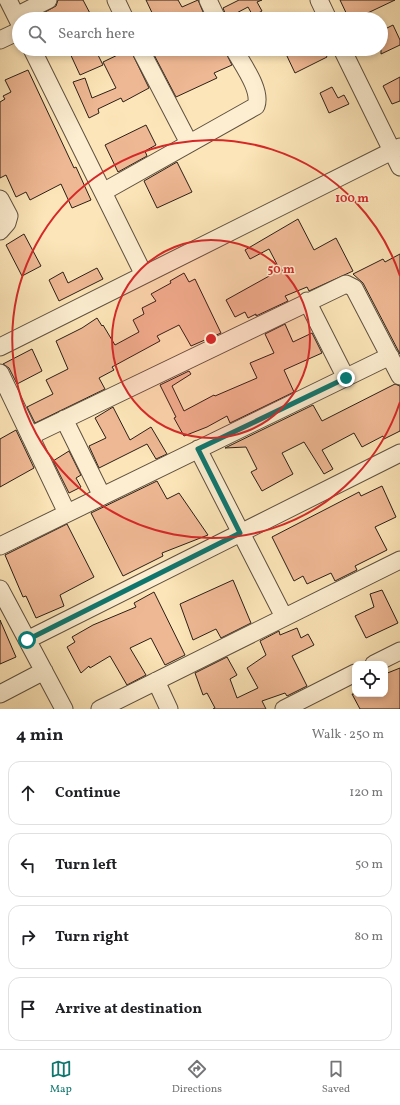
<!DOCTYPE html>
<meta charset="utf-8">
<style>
body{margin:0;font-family:Vollkorn,serif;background:#f2f2f2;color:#202124}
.controls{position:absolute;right:12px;bottom:12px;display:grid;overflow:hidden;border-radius:8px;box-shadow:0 2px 6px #0003}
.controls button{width:36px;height:36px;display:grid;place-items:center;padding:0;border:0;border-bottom:1px solid #e0e0e0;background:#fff;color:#202124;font:20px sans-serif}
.stop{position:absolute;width:12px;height:12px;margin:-9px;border:3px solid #0f766e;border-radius:50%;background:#fff}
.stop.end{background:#0f766e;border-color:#fff;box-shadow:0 1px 4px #0008}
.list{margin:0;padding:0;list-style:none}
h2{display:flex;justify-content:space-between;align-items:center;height:52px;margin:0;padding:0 16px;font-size:17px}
h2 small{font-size:13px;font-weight:400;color:#757577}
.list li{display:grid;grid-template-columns:26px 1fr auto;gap:12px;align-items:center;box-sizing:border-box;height:64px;margin:0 8px 8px;padding:0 8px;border:1px solid #e0e0e0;border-radius:12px}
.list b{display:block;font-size:15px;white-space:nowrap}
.list em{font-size:13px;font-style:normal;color:#757577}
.icon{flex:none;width:22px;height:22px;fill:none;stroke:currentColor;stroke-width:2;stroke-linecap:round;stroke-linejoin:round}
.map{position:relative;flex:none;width:400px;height:709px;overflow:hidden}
.search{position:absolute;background:#fff;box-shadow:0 2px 6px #0003;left:12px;right:12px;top:12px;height:44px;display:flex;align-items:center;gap:10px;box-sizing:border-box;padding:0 14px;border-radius:22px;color:#757577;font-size:15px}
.sheet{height:340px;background:#fff}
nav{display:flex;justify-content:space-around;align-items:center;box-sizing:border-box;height:56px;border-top:1px solid #e0e0e0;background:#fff;font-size:11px;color:#757577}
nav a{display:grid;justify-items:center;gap:2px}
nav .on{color:#0f766e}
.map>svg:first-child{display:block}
.building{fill:#efb894;stroke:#2a1f17}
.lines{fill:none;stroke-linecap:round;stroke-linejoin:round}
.minor-casing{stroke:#5e503f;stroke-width:19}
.minor{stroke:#fdeed1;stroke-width:17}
.route{stroke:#0f766e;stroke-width:5}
.ring{fill:none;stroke:#d62828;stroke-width:2}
.centre{fill:#d62828;stroke:#fdeed1;stroke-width:2}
.ring-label{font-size:12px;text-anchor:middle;font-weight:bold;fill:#d62828;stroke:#fdeed1;stroke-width:3;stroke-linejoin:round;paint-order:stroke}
</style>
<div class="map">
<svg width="400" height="709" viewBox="0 0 400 709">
<rect width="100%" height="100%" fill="#fce5b8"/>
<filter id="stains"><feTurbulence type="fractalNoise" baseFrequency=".005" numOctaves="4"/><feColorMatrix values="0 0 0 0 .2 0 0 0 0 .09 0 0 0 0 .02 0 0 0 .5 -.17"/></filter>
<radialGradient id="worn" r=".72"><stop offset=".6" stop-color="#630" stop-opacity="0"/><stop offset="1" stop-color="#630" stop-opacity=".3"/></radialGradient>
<!-- building -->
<path class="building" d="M58 0H83L93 19H37L36 17 56 6Z
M146 0H178L182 7 198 0 206 19H155Z
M239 0H262L257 2 262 11 253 16 248 7 227 18 223 8Z
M340 0H395L355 19H349Z
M393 25 400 40V45L381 54V31Z
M68 49H95L103 65 80 75Z
M130 49 149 88 123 102 121 98 98 109 99 113 89 118 73 82 85 78 92 98 116 88 103 62Z
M151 49H224L232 65 214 73 217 78 176 97Z
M296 49H323L327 57 295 73 286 54Z
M28 70 74 168 76 167 91 200 72 208 61 184 30 200 26 192 16 197 6 175 0 178V102L5 99 3 96 11 92 5 80Z
M400 77V101L392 104 383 86Z
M332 87 338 98 344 95 349 104 329 113 320 93Z
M146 125 156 145 145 151 147 156 118 172 105 145Z
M177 162 192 192 157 208 144 181Z
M298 219 314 250 336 238 353 271 309 291 307 287 285 296 288 301 256 316V314L248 318 245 312 235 317 226 300 280 270 269 249 250 259 245 250Z
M24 234 41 266 22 276 6 245Z
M400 254V354L363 283 353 274 383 259 385 262Z
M97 268 103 279 59 301 49 280 63 272 68 283Z
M184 273 189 282 195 279 221 333 191 346 179 325 157 336 160 341 112 367 114 370 99 378 105 389 35 423 27 407 53 394 46 380 68 369 56 341 82 328 97 318 102 326 103 325 115 345 139 332 133 320 144 314 142 308 156 301 151 294 171 283 170 281Z
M285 324 293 342 312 333 322 353 284 370 294 392 230 423 227 416 207 427 184 436 174 418 176 417 160 385 189 371 191 374 172 386 184 411 214 395 215 396 257 378 250 363 274 353 265 334Z
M32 349 42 371 17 384 9 368 3 364Z
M395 384 400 386V431L384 439 383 436 362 447 354 433 322 450 333 469 324 474 304 442 282 453 293 474 262 491 251 472 257 469 246 447 225 448 313 405 322 421Z
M113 407 130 440 151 427 167 454 156 459 147 444 99 468 89 446 106 438 95 418Z
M16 430 34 468 0 487V439Z
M69 451 81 475 76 478 81 487 69 493 53 461Z
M157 481 167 499 179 493 208 535 162 553 163 556 123 576 91 513Z
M382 486 396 517 375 527 387 550 355 566 357 570 335 581 331 573 307 584 303 576 294 581 272 537 359 492 361 496Z
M67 524 94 577 60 595 64 606 36 618 26 596 23 597 5 555Z
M233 580 251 623 221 638 216 629 193 640 180 604Z
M382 590 398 623 366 638 355 616 374 607 370 594Z
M154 592 185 655 165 665 151 638 130 648 146 675 127 685 110 656 90 668 89 666 81 673 67 647 75 642 72 637 93 625 136 607 134 603Z
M0 620 16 657 0 664Z
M297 628 301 638 308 634 314 645 292 656 307 686 287 696 285 693 262 701 266 709H213L215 708 207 693 203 695 195 673 227 657 237 675 230 679 237 698 258 688 247 668 266 655 260 641 279 631 280 635Z
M400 668V709H360L352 694H385V674Z"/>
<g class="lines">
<!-- minor casing -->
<g class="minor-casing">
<path id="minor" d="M8 0 19 22
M116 0 125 19
M208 0 217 19
M319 0 328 19
M16 16 48 0
M0 40 19 31
M32 49 144 275
M140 49 189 143
M342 49 400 167
M103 192 256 106C262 90 242 64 234 49
M0 199 9 216 7 223 0 231
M307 301 346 378
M0 347 400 147
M0 373 67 513
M64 419 102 496
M30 436 346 284 354 288 400 376
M198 449 284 617
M0 546 390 356
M0 589 64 709
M27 640 400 453
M374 664 400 651
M156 681 169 709
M0 694 44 671
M100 709 400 560
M284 709 355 673"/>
</g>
<!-- minor -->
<use href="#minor" class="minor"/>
</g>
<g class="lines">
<!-- route -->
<path class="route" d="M27 640 240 533 198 449 346 378"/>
</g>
<!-- distance rings -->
<circle cx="211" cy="339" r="99" fill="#d62828" fill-opacity=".12"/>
<g class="ring">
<circle cx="211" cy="339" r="99"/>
<path d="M400 402A199 199 0 1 1 400 276"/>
</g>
<circle cx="211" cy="339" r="6" class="centre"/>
<g class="ring-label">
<text x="352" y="202">100 m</text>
<text x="281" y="273">50 m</text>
</g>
<rect width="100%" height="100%" filter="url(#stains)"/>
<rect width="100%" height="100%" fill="url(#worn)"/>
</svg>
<div class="controls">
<button><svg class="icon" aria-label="locate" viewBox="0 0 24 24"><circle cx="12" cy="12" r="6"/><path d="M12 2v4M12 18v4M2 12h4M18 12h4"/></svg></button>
</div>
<div class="stop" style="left:27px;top:640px"></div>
<div class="stop end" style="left:346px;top:378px"></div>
<div class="search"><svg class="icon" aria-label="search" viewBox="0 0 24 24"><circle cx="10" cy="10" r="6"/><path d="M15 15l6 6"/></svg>Search here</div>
</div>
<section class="sheet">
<h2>4 min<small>Walk · 250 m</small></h2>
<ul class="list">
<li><svg class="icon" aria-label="ahead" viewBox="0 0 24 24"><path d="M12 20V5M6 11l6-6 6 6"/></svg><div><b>Continue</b></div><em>120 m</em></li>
<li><svg class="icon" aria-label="left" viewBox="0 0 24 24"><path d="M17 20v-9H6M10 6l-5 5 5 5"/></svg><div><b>Turn left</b></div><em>50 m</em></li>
<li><svg class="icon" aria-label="right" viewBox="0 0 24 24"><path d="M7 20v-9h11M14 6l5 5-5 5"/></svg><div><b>Turn right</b></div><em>80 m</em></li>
<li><svg class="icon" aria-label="arrive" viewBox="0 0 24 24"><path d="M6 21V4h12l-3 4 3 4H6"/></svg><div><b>Arrive at destination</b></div></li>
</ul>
</section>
<nav>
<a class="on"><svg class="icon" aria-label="map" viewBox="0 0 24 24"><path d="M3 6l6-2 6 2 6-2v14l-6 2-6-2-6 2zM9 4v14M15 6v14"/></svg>Map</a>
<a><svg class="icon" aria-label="directions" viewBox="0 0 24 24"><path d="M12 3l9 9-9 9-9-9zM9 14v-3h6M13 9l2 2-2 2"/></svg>Directions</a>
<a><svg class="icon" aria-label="saved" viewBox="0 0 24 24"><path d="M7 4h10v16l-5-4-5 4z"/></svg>Saved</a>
</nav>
